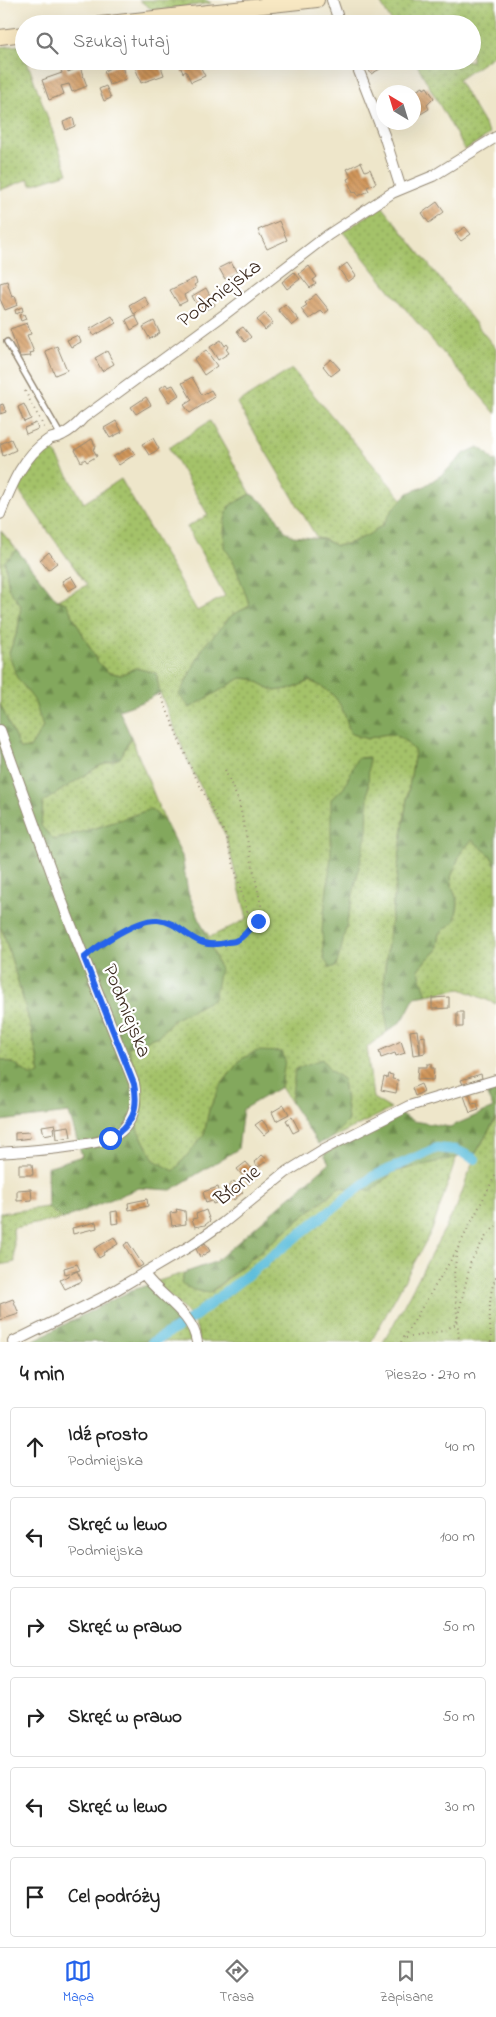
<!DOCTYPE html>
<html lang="pl">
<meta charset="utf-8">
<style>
body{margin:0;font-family:"Indie Flower",sans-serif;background:#f2f2f2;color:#222}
.compass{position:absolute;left:376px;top:85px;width:45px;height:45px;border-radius:50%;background:#fff;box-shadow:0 5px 20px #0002;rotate:322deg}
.stop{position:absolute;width:15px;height:15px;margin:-11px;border:4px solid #2563eb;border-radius:50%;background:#fff}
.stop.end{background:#2563eb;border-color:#fff;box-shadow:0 1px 5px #0008}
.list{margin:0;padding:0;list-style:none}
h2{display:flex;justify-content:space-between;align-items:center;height:65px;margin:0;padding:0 20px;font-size:21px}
h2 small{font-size:16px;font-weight:400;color:#767676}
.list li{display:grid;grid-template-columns:32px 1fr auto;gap:15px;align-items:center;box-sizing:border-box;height:80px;margin:0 10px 10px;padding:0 10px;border:1px solid #e0e0e0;border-radius:5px}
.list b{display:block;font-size:19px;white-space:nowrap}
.list p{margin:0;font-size:16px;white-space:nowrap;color:#767676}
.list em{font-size:16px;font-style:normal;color:#767676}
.icon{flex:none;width:28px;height:28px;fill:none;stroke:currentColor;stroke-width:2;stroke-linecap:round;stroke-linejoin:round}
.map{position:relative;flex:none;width:496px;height:1342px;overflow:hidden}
.search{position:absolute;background:#fff;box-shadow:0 5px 20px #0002;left:15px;right:15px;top:15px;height:55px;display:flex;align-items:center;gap:12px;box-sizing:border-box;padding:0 18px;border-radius:28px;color:#767676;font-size:19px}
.sheet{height:605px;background:#fff}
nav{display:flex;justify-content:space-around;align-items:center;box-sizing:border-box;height:70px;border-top:1px solid #e0e0e0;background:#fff;font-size:14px;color:#767676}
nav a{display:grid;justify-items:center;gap:2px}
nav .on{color:#2563eb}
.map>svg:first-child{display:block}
.green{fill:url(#green-dots);stroke:#707644}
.forest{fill:url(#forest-firs);stroke:#5f693e}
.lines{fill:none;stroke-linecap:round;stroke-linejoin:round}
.canal{stroke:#5dbedc;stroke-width:10}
.building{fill:url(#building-back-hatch)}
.lane-casing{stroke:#948874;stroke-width:8}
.street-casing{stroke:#948874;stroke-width:12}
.secondary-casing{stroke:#948874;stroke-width:16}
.path{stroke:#948874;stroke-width:2;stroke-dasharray:1 4;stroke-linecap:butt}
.lane{stroke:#fff;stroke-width:5}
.street{stroke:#fff;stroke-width:10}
.secondary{stroke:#f8e8c3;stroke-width:14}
.route{stroke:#2563eb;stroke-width:6}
.labels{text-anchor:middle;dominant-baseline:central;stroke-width:4.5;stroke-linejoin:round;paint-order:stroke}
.street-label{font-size:21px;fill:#3b2a1e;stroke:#fff}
</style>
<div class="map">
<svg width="496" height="1342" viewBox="0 0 496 1342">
<defs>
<pattern id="green-dots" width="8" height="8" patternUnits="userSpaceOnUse" patternTransform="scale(1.25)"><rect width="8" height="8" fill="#a4c269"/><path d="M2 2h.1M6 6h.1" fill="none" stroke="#879e56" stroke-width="1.8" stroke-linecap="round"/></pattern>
<pattern id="forest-firs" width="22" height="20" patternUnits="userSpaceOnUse" patternTransform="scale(1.25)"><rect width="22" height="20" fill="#83a85d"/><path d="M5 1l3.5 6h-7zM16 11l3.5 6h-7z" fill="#6c894c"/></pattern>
<pattern id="building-back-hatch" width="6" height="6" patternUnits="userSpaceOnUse" patternTransform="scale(1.25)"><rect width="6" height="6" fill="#d1975b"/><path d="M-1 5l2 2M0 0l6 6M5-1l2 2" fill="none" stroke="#ab7b4b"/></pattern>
</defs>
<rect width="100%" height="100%" fill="#fff"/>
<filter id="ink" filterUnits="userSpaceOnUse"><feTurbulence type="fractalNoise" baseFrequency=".02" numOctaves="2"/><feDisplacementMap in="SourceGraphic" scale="10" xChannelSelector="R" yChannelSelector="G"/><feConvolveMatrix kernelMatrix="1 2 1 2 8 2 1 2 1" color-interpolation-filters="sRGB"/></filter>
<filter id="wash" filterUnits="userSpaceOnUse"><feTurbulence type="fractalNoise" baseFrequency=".0096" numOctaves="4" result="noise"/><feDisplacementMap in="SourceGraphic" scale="20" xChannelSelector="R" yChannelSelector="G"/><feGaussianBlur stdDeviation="1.12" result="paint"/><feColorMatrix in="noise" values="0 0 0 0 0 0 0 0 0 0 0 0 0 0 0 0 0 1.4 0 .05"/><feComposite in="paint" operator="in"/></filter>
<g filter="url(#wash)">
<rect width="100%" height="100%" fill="#eee6ca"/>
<!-- green -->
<path class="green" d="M139 0H206L211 3 154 11Z
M393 0H496V54L458 80 490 134 465 150 415 61H472V24H393L380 2Z
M21 45 24 52V61H27L68 173 31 185 29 179 0 190V47Z
M382 206 496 349V414L401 304 343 232Z
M292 369 402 499C394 508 390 517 383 524 372 537 352 543 336 546L323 539 317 538 237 403Z
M210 421 251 494 229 506 225 520 224 531 250 606 232 615 204 646 179 695 217 692 241 678 252 679 275 691 294 688 309 681C337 691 343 706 351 733L367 739C391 731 399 732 415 752L406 805 384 975 387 1032 367 1047 373 1098 391 1109 330 1139 348 1121 343 1079 331 1071 322 1060 293 1089 291 1103 281 1087 282 1076 241 1059 221 1085 209 1110 204 1135 174 1172 154 1160 135 1125 142 1106 128 1047 158 1036 173 1020 186 1013 212 950 202 926 210 937 243 921 247 918 225 834 191 768 160 693 156 673 135 668 121 675 108 672 97 661 66 603 57 600 87 585 17 488 34 460 50 444 84 503 121 479 197 611 225 596 187 527 208 515 169 448Z
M1 531 17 550 5 562 9 589 21 606 18 630 9 653 35 698 43 727 30 748 20 749 0 704Z
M131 737 165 822 151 809 105 825 54 840 41 826 43 802 99 766 120 758Z
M472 840 490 855 496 865V1004L461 989 427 995 418 970 425 961 437 951 440 933 455 920 458 903 452 886 451 877 461 852Z
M0 927 3 932C17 979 33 1026 40 1074L31 1076 17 1065 0 1059Z
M496 1118V1342H383L391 1329 457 1206 476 1153Z
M457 1156 432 1230 371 1342H199C201 1319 170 1297 155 1282L184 1273 182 1283 210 1293 339 1187 371 1191 393 1172Z
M48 1207 63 1219 13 1228 15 1262 0 1265V1213Z
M182 1317 194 1342H143L167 1329Z"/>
<!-- forest -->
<path class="forest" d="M478 447 485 451 494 461 496 460V865L490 855 472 840 461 852 451 877 452 886 458 903 455 921 440 933 437 951 425 961 418 969 427 995 415 997 403 1020 387 1032 384 975 406 805 415 752C399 732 391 731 367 739L350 733C343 706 337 691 309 681L294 688 275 691 252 679 241 678 190 708 179 695 204 646 232 615 250 606 233 560 224 547 225 520 229 506 251 494 264 503 275 515 285 531 293 536 323 539 336 546 347 544 368 535 383 525 392 510 408 493 423 487 444 473 465 453Z
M17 550 57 600 66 603 97 661 108 672 121 675 135 668 156 673 160 693 142 702 119 710 131 737 120 758 99 766 43 802 41 826 55 840 105 825 151 809 165 822 182 856 188 892 220 968 214 999 173 1020 158 1036 128 1047 142 1106 135 1125 154 1160 174 1171 204 1135 209 1110 221 1085 241 1059 257 1051 282 1052 285 1060 281 1087 243 1109 238 1149 171 1190 139 1188 63 1219 48 1207 47 1167 82 1156 69 1113 0 1121V1059L17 1065 31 1076 40 1074C33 1026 17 979 3 932L0 927V704L20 749 30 748 43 727 34 700 16 676 9 653 18 630 21 606 9 589 5 561Z
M369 757 367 831 341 950 336 966 330 968 324 959 322 930 331 857V799L344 788 357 758Z
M322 1059 331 1071 343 1079 348 1121 330 1139 318 1144 291 1103 295 1070 302 1066Z
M496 1087V1118L476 1153 393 1172 371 1191 339 1187 209 1293 193 1290 181 1283 184 1273 215 1262 329 1163 324 1154 399 1113 413 1121 450 1127 493 1108 486 1092Z
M148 1285 182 1317 167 1329 143 1342H30L132 1290Z"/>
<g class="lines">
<!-- canal -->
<path class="canal" d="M152 1342 179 1327 195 1316 374 1176 437 1148 456 1150 475 1159"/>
</g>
<g id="blocks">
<!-- building -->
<path class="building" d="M150 61H159L164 75 141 83 135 67Z
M178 61H207L208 65 201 68 205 76 191 82 186 71 183 73Z
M364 61H376L380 69 371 74Z
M121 63 126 79 109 85 104 71Z
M66 66 68 72 80 67 87 86 72 92 69 84 61 86 64 94 49 100 42 80 62 73 60 68Z
M106 86 111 98 104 101 99 89Z
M423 87 424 89 427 87 434 98 427 105 429 109 414 118V98L415 97 414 92Z
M73 118 75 126 66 130 63 122Z
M361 162 365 171 370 169 376 183 367 187 369 191 358 196 356 192 353 193 347 179 351 177 347 169Z
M437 202 444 212 429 223 422 213Z
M279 221 287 240 267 249 258 230Z
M465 227 471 234 461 241 455 234Z
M231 262 237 273 225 279 219 268Z
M347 263 356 276 348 282 339 269Z
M309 266 317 277 313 280 316 284 310 288 299 274Z
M294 272 300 279 287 289 282 282Z
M195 278 197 283 194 285 196 288 184 295 187 301 179 305 170 290Z
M7 281 12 297 15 296 18 305 5 310 0 299V283Z
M206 288 215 305 201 312 192 296Z
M316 294 329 310 324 314 321 311 309 319 301 309 307 305 305 303Z
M144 296 149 305 134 314 129 305Z
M285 304 299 320 292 326 278 310Z
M22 307 23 311 16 314 15 310Z
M265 313 273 323 265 330 257 320Z
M24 314 26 319 21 321 19 315Z
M135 315 140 325 131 330 126 320Z
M112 316 116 323 94 336 90 329Z
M154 321 160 333 150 339 143 327Z
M27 323 31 334 27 335 34 352 30 353 31 356 20 357 10 329Z
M243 327 251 337 245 342 237 331Z
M78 335 81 342 71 347 67 340Z
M221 340 225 346 227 344 229 347 226 349 229 353 218 360 210 347Z
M57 346 67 370 55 375 45 351Z
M206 350 217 366 204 375 194 359Z
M107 351 114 364 102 371 95 358Z
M331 359 340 369 331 376 323 366Z
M192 377 202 395 211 390 215 397 190 413 184 405 192 400 182 383Z
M166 384 168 387 173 385 179 395 169 402 160 388Z
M146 397 151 405 136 414 131 407Z
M3 404 6 412 0 414V405Z
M24 404 31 419 24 422 18 407Z
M116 421 122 432 110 438 104 428Z
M36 423 38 429 26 434 24 428Z
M153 438 159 449 149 455 142 444Z
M11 439 16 450 3 456 0 444Z
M92 439 96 447 93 449 97 456 87 462 85 459 81 462 75 450Z
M130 447 135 454 119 465 113 457Z
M49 552 57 563 48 570 40 560Z
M71 576 77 586 68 591 62 581Z
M449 997V1008L432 1009V998Z
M457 1012H463V1027H457Z
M417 1030 420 1054 413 1055 410 1031Z
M425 1036V1053L420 1054V1037Z
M401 1041 405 1053 396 1056 395 1053 381 1058 379 1051Z
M427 1064H431V1068H434L433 1080 417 1079 418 1067H427Z
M388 1074 393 1075 392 1079 398 1080 396 1093 381 1090 384 1077 387 1078Z
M481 1074 482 1078 468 1083 469 1086 464 1087 461 1080Z
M421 1084 424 1091 415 1096 412 1088Z
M468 1091 472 1104 477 1103 479 1110 470 1113 463 1093Z
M284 1105 289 1114 276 1121 272 1112Z
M292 1117 299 1130 293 1133 286 1120Z
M262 1120 270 1130 264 1135 255 1125Z
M55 1124 56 1127 53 1128 54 1133 44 1135 42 1126Z
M69 1126 71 1137 57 1139 56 1128Z
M29 1132 30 1138 15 1140V1133Z
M262 1155 268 1160 258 1167 254 1162Z
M246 1162 258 1176 249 1184 237 1169Z
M19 1164H32L33 1175H19Z
M234 1181 243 1192 234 1200 225 1189Z
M218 1187 221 1198 215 1200 216 1203 213 1204 212 1201 206 1203 203 1192Z
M31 1189 32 1200 17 1201V1190Z
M147 1199 148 1206 129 1210 128 1203Z
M176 1209 185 1211 186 1224 172 1226 170 1213 177 1212Z
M206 1210 210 1221 205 1225 195 1227 192 1219 197 1218 196 1214Z
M117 1211 119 1223 112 1224 111 1212Z
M96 1222 97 1228 73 1234 72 1228Z
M114 1237 118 1244 103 1253 104 1255 99 1258 94 1249Z
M128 1242 143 1265 138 1268 124 1245Z
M205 1243 210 1251 200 1257 196 1249Z
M77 1264 80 1270 65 1274 64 1268Z
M77 1271 82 1281 65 1289 60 1280Z
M13 1299 19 1314 0 1320V1304Z"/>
</g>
</g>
<g filter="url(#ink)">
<use href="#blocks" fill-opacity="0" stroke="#948874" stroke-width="1"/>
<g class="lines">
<!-- lane casing -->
<g class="lane-casing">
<path id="lane" d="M7 342 61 436"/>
</g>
<!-- street casing -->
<g class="street-casing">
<path id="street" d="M332 0 340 24
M355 61 384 135 401 189
M0 514C11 487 22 457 48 440 52 437 57 438 62 435 70 431 77 425 83 418L225 314 328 235 392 193 433 176 496 137
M0 730 67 915 134 1083C138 1105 133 1128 110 1138 99 1143 85 1144 73 1146 48 1150 24 1151 0 1153
M144 1274C160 1297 193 1313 197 1342
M13 1342 102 1298 190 1246 223 1223 285 1173 324 1149 409 1106 496 1080"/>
</g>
<!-- secondary casing -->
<g class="secondary-casing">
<path id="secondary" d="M100 24 317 0
M0 37 24 34"/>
</g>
<!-- path -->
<path class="path" d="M25 391 46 431
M225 770 239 802 261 905 258 921 251 926
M91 951C105 940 139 919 156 920 165 920 173 926 180 931 198 942 217 950 238 940 243 937 247 930 251 926L225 834 191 768 160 693
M457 1252 454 1274 459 1342
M406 1338 443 1331 456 1324 471 1261 486 1236 496 1226
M401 1342 457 1250 496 1174
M491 1342C490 1320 487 1297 496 1277"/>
<!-- lane -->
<use href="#lane" class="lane"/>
<!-- street -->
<use href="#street" class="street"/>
<!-- secondary -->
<use href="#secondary" class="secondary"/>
</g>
</g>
<g class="lines" filter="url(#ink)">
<!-- route -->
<path class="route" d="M110 1138C133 1125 139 1109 134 1084L84 958C98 945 138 918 158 920 185 922 192 953 228 942 231 942 236 941 239 939 246 935 250 926 258 921"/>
</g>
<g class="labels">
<!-- street labels -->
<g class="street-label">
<text transform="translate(220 294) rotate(-37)">Podmiejska</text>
<text transform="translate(126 1011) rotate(68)">Podmiejska</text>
<text transform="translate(238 1186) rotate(-39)">Błonie</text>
</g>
</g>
</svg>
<svg class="compass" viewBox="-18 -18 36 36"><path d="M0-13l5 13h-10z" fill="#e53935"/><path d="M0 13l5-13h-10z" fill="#767676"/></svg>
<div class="stop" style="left:110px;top:1138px"></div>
<div class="stop end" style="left:258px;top:921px"></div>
<div class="search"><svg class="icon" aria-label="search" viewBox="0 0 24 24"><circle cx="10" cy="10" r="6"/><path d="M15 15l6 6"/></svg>Szukaj tutaj</div>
</div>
<section class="sheet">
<h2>4 min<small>Pieszo · 270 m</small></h2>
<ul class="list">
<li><svg class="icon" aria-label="ahead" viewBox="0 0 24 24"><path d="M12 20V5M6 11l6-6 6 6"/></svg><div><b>Idź prosto</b><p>Podmiejska</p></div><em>40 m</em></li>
<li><svg class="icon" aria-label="left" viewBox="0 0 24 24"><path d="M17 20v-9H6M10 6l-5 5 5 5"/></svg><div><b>Skręć w lewo</b><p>Podmiejska</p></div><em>100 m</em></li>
<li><svg class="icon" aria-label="right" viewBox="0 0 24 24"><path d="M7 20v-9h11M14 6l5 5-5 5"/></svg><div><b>Skręć w prawo</b></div><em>50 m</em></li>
<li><svg class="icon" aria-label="right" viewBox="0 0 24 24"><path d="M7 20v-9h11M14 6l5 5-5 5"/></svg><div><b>Skręć w prawo</b></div><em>50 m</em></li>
<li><svg class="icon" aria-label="left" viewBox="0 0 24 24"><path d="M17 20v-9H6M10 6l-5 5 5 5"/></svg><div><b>Skręć w lewo</b></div><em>30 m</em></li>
<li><svg class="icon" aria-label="arrive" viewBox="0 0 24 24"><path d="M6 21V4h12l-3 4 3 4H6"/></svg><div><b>Cel podróży</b></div></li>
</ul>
</section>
<nav>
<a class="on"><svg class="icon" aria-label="map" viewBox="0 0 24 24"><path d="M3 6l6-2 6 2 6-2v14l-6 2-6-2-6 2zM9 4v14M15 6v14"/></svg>Mapa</a>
<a><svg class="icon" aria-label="directions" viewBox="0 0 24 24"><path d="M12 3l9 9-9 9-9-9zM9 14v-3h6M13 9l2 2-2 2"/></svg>Trasa</a>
<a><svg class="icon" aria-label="saved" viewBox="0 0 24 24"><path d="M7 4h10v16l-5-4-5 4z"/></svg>Zapisane</a>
</nav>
